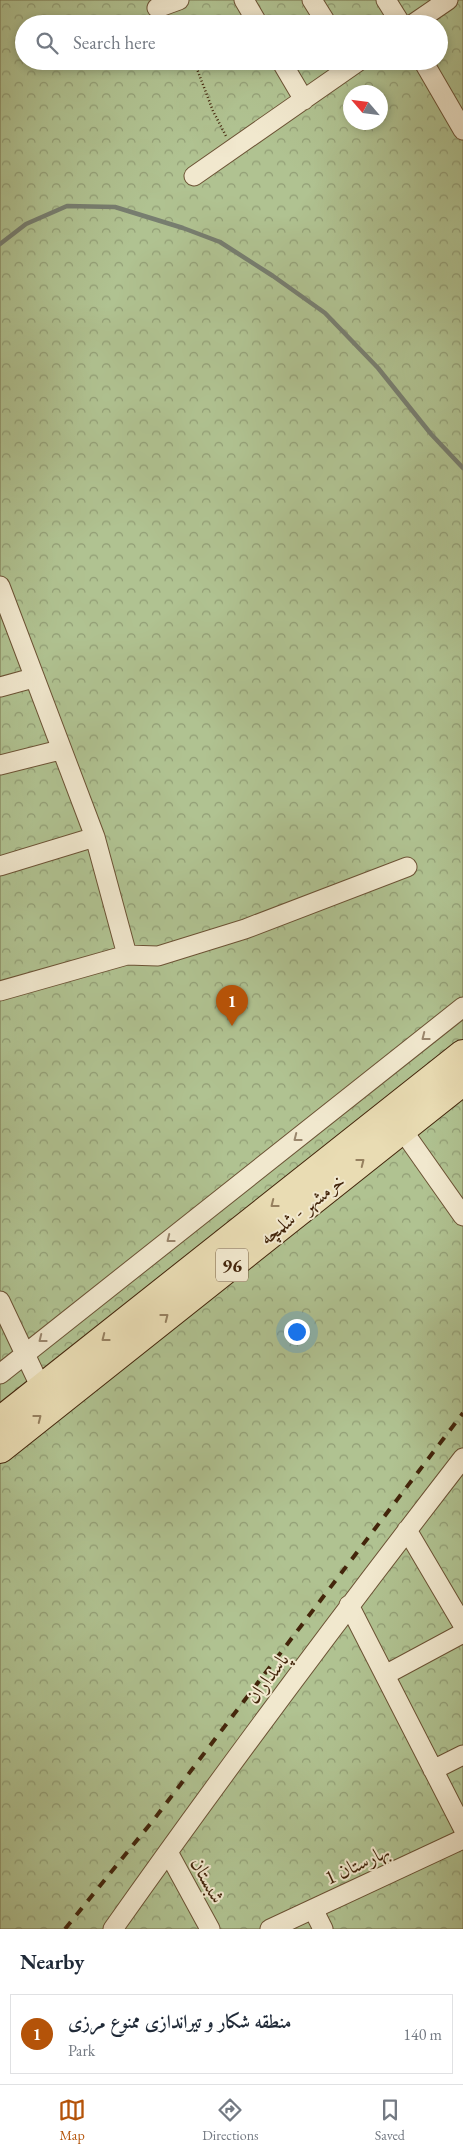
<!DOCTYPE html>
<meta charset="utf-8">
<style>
body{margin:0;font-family:"EB Garamond",Amiri,serif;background:#f2f2f3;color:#1f2937}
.compass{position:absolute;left:343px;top:85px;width:45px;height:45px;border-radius:50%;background:#fff;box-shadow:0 2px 8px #0003;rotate:298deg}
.you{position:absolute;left:296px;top:1331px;width:18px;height:18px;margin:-12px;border:4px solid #fff;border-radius:50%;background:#1a73e8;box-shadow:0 0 0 8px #1a73e833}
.badge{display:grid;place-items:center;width:32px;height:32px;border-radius:50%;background:#b45309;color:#fff;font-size:16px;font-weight:700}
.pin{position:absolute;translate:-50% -41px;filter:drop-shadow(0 1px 2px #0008)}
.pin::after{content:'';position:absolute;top:26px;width:18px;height:15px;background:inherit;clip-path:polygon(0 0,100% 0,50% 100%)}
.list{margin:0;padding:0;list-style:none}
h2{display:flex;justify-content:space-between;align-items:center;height:65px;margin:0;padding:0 20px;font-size:21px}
h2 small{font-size:16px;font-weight:400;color:#747a83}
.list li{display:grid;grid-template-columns:32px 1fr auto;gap:15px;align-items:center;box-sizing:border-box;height:80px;margin:0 10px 10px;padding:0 10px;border:1px solid #e0e1e3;border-radius:0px}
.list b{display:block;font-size:19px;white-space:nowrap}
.list p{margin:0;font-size:16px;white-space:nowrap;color:#747a83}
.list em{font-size:16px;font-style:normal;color:#747a83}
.icon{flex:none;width:28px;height:28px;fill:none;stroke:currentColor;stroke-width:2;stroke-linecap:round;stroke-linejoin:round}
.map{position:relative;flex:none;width:463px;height:1929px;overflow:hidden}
.search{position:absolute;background:#fff;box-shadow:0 2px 8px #0003;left:15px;right:15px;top:15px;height:55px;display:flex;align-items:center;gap:12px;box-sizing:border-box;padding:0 18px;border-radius:28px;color:#747a83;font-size:19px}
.sheet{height:155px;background:#fff}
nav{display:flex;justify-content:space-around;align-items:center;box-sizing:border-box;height:70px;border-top:1px solid #e0e1e3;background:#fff;font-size:14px;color:#747a83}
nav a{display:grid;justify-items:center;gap:2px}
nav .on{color:#b45309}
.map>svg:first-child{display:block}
.park{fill:url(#park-crowns);stroke:#7a744e;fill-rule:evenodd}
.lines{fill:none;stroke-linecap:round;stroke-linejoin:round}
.stream{stroke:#777e70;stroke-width:4.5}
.minor-casing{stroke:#6c5335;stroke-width:21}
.highway-casing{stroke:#43250b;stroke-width:30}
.path{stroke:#43250b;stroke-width:2.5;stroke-dasharray:1 2.5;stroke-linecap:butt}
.minor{stroke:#f1e8ce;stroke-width:19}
.highway{stroke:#e9dcb3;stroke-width:28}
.rail{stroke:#43250b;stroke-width:4;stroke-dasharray:9 9;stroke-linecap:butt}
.oneway{stroke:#9a866c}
.oneway2{stroke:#96805f}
.labels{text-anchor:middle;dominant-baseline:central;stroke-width:4;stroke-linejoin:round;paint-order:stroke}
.shield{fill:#f1e8ce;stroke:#776046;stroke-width:1}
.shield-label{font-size:19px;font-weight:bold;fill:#43250b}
.street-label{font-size:20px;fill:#43250b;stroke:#f1e8ce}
</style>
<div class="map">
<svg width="463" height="1929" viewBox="0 0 463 1929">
<defs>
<pattern id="park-crowns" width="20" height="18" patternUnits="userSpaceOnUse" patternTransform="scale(1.25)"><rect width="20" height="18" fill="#b0c291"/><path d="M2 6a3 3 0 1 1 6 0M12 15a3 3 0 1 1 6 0" fill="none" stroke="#919d75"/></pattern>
</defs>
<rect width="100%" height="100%" fill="#e9dcb3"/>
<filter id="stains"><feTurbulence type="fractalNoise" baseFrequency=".004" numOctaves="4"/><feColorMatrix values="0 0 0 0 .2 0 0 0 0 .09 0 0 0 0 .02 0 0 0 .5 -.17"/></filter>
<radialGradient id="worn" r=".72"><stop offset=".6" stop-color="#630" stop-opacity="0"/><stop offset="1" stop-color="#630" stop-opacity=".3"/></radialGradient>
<!-- park -->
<path class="park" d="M0 0H463V1929H0ZM24 24H439V61H24ZM350 92H380V122H350Z"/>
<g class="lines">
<!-- stream -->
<path class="stream" d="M0 244 26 224 67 206 115 207 183 228 220 242 273 276 325 313 378 368 431 434 463 468"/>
<!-- minor casing -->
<g class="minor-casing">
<path id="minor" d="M244 0 258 24
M312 0 327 24
M386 0 401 24
M157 8 179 0
M413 24 448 0
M281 61 304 100
M423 61 463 130
M194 176 359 61
M0 586 95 837 127 955 0 991
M0 687 33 678
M0 765 60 750
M0 866 95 837
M127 955 158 956 245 929 407 867
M396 1121 463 1216
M0 1301 41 1388
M0 1374 463 1007
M407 1530 463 1625
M349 1605 463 1828
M385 1675 463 1633
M433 1770 463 1755
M168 1852 210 1929
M313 1909 323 1929
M113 1929C226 1769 343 1613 463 1458
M270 1929 463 1839"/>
</g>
<!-- highway casing -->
<g class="highway-casing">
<path id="highway" d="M0 1421 463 1054
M0 1449 463 1081"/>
</g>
<!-- path -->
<path class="path" d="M179 17 181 24
M194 61 213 111 226 136"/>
<!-- minor -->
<use href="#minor" class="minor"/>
<!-- highway -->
<use href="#highway" class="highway"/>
<!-- rail -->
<path class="rail" d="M65 1929 155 1818 463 1413"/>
</g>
<!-- one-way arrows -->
<defs><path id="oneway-chevron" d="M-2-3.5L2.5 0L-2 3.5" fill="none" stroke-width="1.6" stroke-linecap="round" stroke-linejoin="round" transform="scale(1.25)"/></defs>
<g class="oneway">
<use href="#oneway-chevron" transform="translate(425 1037) rotate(142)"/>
<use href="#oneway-chevron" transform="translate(297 1138) rotate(142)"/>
<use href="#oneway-chevron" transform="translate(170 1239) rotate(142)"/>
<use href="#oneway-chevron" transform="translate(42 1339) rotate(142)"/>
</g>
<g class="oneway2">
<use href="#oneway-chevron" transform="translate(361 1162) rotate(-38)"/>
<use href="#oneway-chevron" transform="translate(274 1204) rotate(142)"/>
<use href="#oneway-chevron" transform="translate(165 1317) rotate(-38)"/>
<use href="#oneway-chevron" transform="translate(105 1338) rotate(142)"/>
<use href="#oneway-chevron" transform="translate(38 1418) rotate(-38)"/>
</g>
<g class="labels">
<!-- shield labels -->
<rect class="shield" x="216" y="1248.5" width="32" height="33" rx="4"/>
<g class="shield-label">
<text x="232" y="1265">96</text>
</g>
<!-- street labels -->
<g class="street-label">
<text transform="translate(302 1209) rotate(-38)">خرمشهر - شلمچه</text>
<text transform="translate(267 1678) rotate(-53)">پاسداران</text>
<text transform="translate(357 1864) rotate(-25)">بهارستان 1</text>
<text transform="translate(208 1880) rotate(61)">شبستان</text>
</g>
</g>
<rect width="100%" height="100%" filter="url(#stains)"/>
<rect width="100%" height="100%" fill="url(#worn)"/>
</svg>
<svg class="compass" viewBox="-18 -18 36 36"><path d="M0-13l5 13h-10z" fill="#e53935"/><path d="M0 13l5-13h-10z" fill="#747a83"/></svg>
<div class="you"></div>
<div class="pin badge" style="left:232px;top:1026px">1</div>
<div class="search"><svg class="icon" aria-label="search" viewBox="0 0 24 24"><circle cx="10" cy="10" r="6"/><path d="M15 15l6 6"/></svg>Search here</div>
</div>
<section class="sheet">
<h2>Nearby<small></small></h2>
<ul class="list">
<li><span class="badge">1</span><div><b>منطقه شکار و تیراندازی ممنوع مرزی</b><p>Park</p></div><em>140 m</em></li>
</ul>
</section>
<nav>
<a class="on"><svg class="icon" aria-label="map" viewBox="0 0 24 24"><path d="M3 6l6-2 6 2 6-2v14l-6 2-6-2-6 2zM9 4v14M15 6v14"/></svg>Map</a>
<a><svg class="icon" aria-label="directions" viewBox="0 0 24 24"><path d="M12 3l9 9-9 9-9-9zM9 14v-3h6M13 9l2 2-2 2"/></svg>Directions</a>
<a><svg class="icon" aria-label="saved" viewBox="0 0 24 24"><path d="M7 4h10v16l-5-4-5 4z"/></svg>Saved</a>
</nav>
